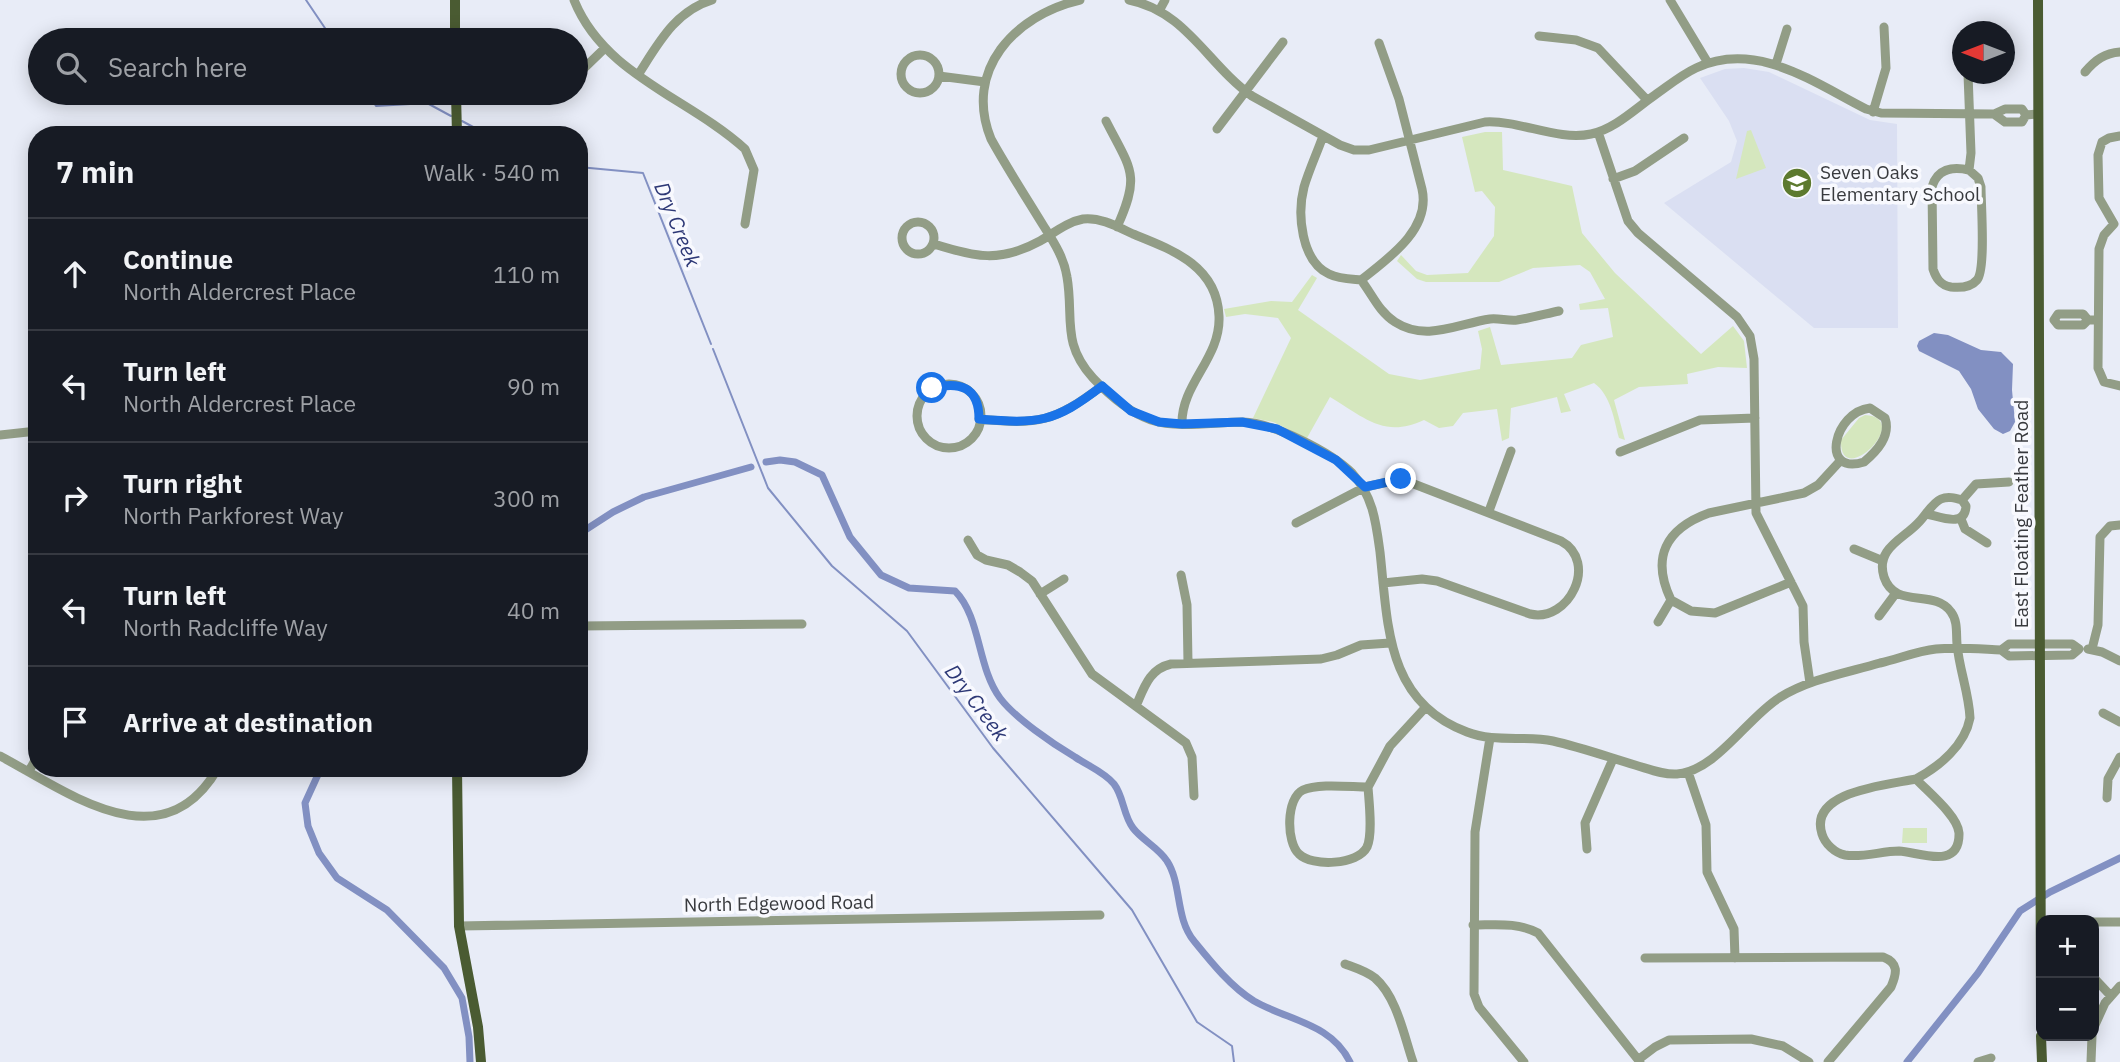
<!DOCTYPE html>
<meta charset="utf-8">
<style>
body{margin:0;font-family:"IBM Plex Sans",sans-serif;background:#20242c;color:#f1f3f6}
.controls{position:absolute;right:21px;bottom:21px;display:grid;overflow:hidden;border-radius:14px;box-shadow:0 4px 18px #0003}
.controls button{width:63px;height:63px;display:grid;place-items:center;padding:0;border:0;border-bottom:2px solid #363941;background:#171b24;color:#f1f3f6;font:35px sans-serif}
.compass{position:absolute;left:1952px;top:21px;width:63px;height:63px;border-radius:50%;background:#171b24;box-shadow:0 4px 18px #0003;rotate:270deg}
.stop{position:absolute;width:21px;height:21px;margin:-16px;border:5px solid #1a73e8;border-radius:50%;background:#fff}
.stop.end{background:#1a73e8;border-color:#fff;box-shadow:0 2px 7px #0008}
.list{margin:0;padding:0;list-style:none}
h2{display:flex;justify-content:space-between;align-items:center;height:91px;margin:0;padding:0 28px;font-size:30px}
h2 small{font-size:23px;font-weight:400;color:#9ea1a6}
.list li{display:grid;grid-template-columns:46px 1fr auto;gap:21px;align-items:center;box-sizing:border-box;height:112px;padding:0 28px;border-top:2px solid #363941}
.list b{display:block;font-size:26px;white-space:nowrap}
.list p{margin:0;font-size:23px;white-space:nowrap;color:#9ea1a6}
.list em{font-size:23px;font-style:normal;color:#9ea1a6}
.icon{flex:none;width:38px;height:38px;fill:none;stroke:currentColor;stroke-width:2;stroke-linecap:round;stroke-linejoin:round}
.map{position:relative;flex:none;width:2120px;height:1062px;overflow:hidden}
.search{position:absolute;background:#171b24;box-shadow:0 4px 18px #0003;left:28px;top:28px;width:560px;height:77px;display:flex;align-items:center;gap:18px;box-sizing:border-box;padding:0 24px;border-radius:38px;color:#9ea1a6;font-size:26px}
.panel{position:absolute;background:#171b24;box-shadow:0 4px 18px #0003;left:28px;top:126px;width:560px;height:651px;border-radius:28px}
.map>svg:first-child{display:block}
.built{fill:#dadff2}
.green{fill:#d5e7be}
.water{fill:#8290c2}
.lines{fill:none;stroke-linecap:round;stroke-linejoin:round}
.stream{stroke:#8290c2;stroke-width:2}
.canal{stroke:#8290c2;stroke-width:7}
.minor{stroke:#929d86;stroke-width:9}
.major{stroke:#4a5b32;stroke-width:10}
.route{stroke:#1a73e8;stroke-width:9}
.labels{text-anchor:middle;dominant-baseline:central;stroke-width:7;stroke-linejoin:round;paint-order:stroke}
.poi-label{font-size:19px;fill:#383a3e;stroke:#f8f9fe;text-anchor:start}
.street-label{font-size:19px;fill:#383a3e;stroke:#f8f9fe}
.water-label{font-size:21px;font-style:italic;fill:#2d3876;stroke:#f8f9fe}
</style>
<div class="map">
<svg width="2120" height="1062" viewBox="0 0 2120 1062">
<rect width="100%" height="100%" fill="#e8ecf7"/>
<!-- built -->
<path class="built" d="M1744 68 1769 72 1870 120 1897 124 1898 328H1814L1664 203 1731 162 1737 141 1729 121 1700 78 1725 69Z"/>
<!-- green -->
<path class="green" d="M1751 130 1766 168 1736 179 1747 131Z
M1485 132H1502L1503 170 1572 186 1582 233 1615 273 1701 354 1733 326 1744 341 1747 368 1718 367 1687 374 1688 384 1639 387 1614 400 1625 440 1619 438C1614 420 1611 395 1594 383L1564 394 1571 411 1561 413 1557 397 1511 408 1509 438 1502 441 1497 409 1463 413 1453 426 1439 428 1424 420C1384 439 1364 417 1330 397L1307 438 1273 422 1253 418 1291 338 1278 318 1245 314 1226 317 1224 309 1271 301 1292 302 1312 275 1317 278 1298 310 1389 374 1420 380 1480 369 1482 349 1478 331 1490 327 1501 365 1572 358 1581 345 1613 337 1608 308 1580 310 1579 304 1605 299 1590 272 1580 265 1533 268 1499 282H1426L1417 279 1397 261 1401 255 1416 271 1427 275 1468 273 1494 236 1495 207 1482 191 1475 192 1462 137Z
M1865 415C1915 418 1839 492 1841 440L1859 418Z
M1903 828H1927V843H1902Z"/>
<!-- water -->
<path class="water" d="M1934 333 1948 335 1981 350 2001 352 2013 364 2012 390 2015 422 2010 431 2003 434 1994 429 1978 409 1971 389 1959 371 1919 351 1917 346 1919 341Z"/>
<g class="lines">
<!-- stream -->
<path class="stream" d="M306 0 333 40
M368 93 376 106 427 103 451 116
M462 121 488 135
M579 167 643 173 711 344
M713 349 768 488 832 566 907 631 993 748 1132 910 1197 1022 1232 1046 1234 1062"/>
<!-- canal -->
<path class="canal" d="M766 462 780 460 795 462 822 475 850 537 881 575 909 588 955 591C981 617 977 667 1000 698 1015 718 1053 744 1075 757 1088 766 1104 772 1114 784 1124 797 1123 815 1133 828 1142 840 1159 848 1167 861 1182 884 1175 918 1194 941 1211 962 1231 987 1254 1001 1289 1021 1331 1023 1350 1062
M579 534 613 512 644 497 751 467
M321 768 305 803 308 826 319 853 337 878 387 910 444 968 462 998 469 1037 470 1062
M1907 1062 1978 973 2020 911 2050 892 2120 858"/>
<!-- minor -->
<path class="minor" d="M574 0C604 75 689 98 745 149L754 170 745 224
M1080 0C1015 15 963 70 991 139 1007 168 1026 197 1043 225 1053 241 1064 257 1067 277 1074 317 1061 343 1093 378 1109 395 1128 412 1151 420 1180 429 1213 422 1243 422 1274 423 1331 452 1352 473 1373 496 1376 522 1380 552 1388 625 1386 702 1467 732 1495 743 1524 735 1553 741 1580 747 1608 757 1635 765 1649 769 1663 775 1677 774 1716 771 1747 718 1779 698 1809 679 1846 673 1880 663 1898 659 1917 651 1936 649 1957 647 1979 649 2001 650L2009 656 2072 655 2079 649 2072 644H2009L2001 650
M1129 0C1186 11 1208 65 1252 96L1340 145 1354 150H1369L1485 122C1520 120 1557 141 1591 134 1615 129 1636 108 1655 95 1668 86 1681 75 1696 68 1756 40 1813 82 1866 109L1881 113 1994 114
M1670 0 1708 63
M1159 11 1165 0
M1968 31V32
M1539 36 1576 40 1598 48 1647 100
M901 74a19 19 0 1 1 38 0a19 19 0 1 1-38 0Z
M1776 64 1787 29
M2085 72C2095 60 2105 53 2120 52
M1968 74 1971 153 1969 170 1978 178 1981 187C1981 204 1986 270 1977 280 1971 287 1960 288 1951 287 1940 285 1936 278 1933 269L1932 187C1937 169 1952 166 1969 170
M638 75C658 44 675 11 712 0
M576 76 605 48
M939 76 985 82
M1873 112 1886 68 1884 27
M2026 115 2022 122H2005L1994 114 2005 109H2022L2026 115 2038 114
M1106 121C1131 170 1141 174 1117 227
M1217 129 1283 42
M1598 132 1628 221 1638 233 1737 317 1750 336 1754 359 1756 513 1803 606 1804 642 1810 683
M1323 136C1317 153 1309 170 1304 187 1297 214 1301 261 1329 274 1339 279 1350 279 1361 280
M2120 136 2109 138 2102 142 2098 155 2099 198 2114 224 2104 235 2099 249 2098 368 2104 382 2120 386
M1613 179 1635 171 1684 138
M902 238a16 16 0 1 1 32 0a16 16 0 1 1-32 0Z
M934 244C975 257 1000 263 1040 241 1054 233 1067 222 1083 219 1101 217 1118 227 1133 234 1173 250 1217 266 1219 316 1221 358 1181 384 1182 424
M1361 280C1389 258 1431 229 1422 189L1399 99 1379 43
M1361 280C1372 294 1379 312 1395 322 1426 342 1457 324 1490 319 1499 318 1508 321 1517 320 1531 318 1545 314 1559 311
M2088 320 2083 314H2058L2054 320 2058 325H2083L2088 320H2098
M917 416a32 32 0 1 1 64 0a32 32 0 1 1-64 0Z
M1870 408 1885 418C1891 436 1877 451 1864 462 1819 476 1834 412 1870 408Z
M979 419C1039 425 1054 422 1102 386
M0 435 37 431
M1620 452 1700 420 1755 418
M1962 500 1976 484 2009 482
M1489 511 1511 451
M1961 519 1965 529 1987 543
M1296 523 1365 487 1401 479 1561 541C1599 562 1569 623 1530 614L1437 581 1422 579 1383 583
M968 540 977 555 986 560 1008 565 1020 572 1032 581 1092 674 1186 743 1192 757 1194 796
M1854 549 1883 561
M1181 575 1187 605 1188 663
M1040 594 1064 579
M1671 600C1651 558 1665 529 1709 513L1804 493 1818 485 1841 460
M1671 600 1691 611 1715 613 1791 582
M34 602 37 613
M1879 616 1896 593
M1658 622 1671 600
M579 626 802 624
M2088 649 2102 652 2120 661
M2092 649 2098 625 2100 537 2110 526 2120 525
M1136 706C1144 688 1149 669 1171 664L1321 659 1337 655 1361 645 1390 643
M2103 713 2120 722
M1490 738 1475 832 1474 994 1479 1007 1524 1062
M0 756C68 792 162 865 218 768
M29 771 37 757
M1688 772 1706 825 1707 872 1734 929 1735 958
M1916 779C1940 766 1965 745 1970 718 1969 693 1959 669 1957 644 1956 633 1958 621 1951 612 1934 588 1895 610 1884 577 1875 548 1904 539 1919 522 1926 515 1932 503 1941 499 1948 496 1955 498 1962 500L1966 506C1965 528 1941 517 1927 514
M1916 779C1927 791 1958 816 1959 833 1960 871 1919 852 1899 851 1882 851 1862 858 1845 855 1835 853 1825 844 1822 834 1808 791 1888 785 1916 779Z
M1368 787C1369 802 1373 834 1367 847 1358 865 1312 867 1299 854 1286 842 1286 798 1303 790 1318 783 1351 787 1368 787Z
M1368 787 1390 746 1425 708
M2107 798 2108 779 2120 757
M1587 849 1585 823 1613 759
M2094 922H2120
M1473 925C1496 925 1517 922 1538 933L1640 1062
M459 926 1100 915
M1645 958 1883 957C1899 963 1897 973 1891 987L1828 1062
M1345 964C1356 968 1366 971 1375 978 1397 997 1404 1036 1413 1062
M2095 979 2110 995
M2094 1027 2105 1003 2120 986
M1639 1059 1655 1047 1669 1040 1751 1039 1783 1046 1809 1062
M1978 1062 1991 1058
M2091 1062 2092 1036"/>
<!-- major -->
<path class="major" d="M455 0V40
M2038 0 2041 1028
M456 93 457 135
M457 768 459 926 478 1027 481 1062
M2041 1036 2042 1062"/>
</g>
<g class="lines">
<!-- route -->
<path class="route" d="M932 388C960 381 979 387 979 419 1038 424 1054 423 1102 386L1131 411 1159 422 1182 424 1242 422 1277 429 1336 460 1365 487 1401 479"/>
</g>
<!-- icons -->
<defs>
<g id="school-disc" transform="scale(1.575)"><circle r="9.5" fill="#5d7a2f" stroke="#f8f9fe"/><path d="M0-5L7-2L0 1L-7-2ZM-4 1L0 2.5L4 1V4Q0 6-4 4Z" fill="#fff"/></g>
</defs>
<g fill-rule="evenodd">
<use href="#school-disc" x="1797" y="183"/>
</g>
<g class="labels">
<!-- poi labels -->
<g class="poi-label">
<text x="1820" y="172">Seven Oaks<tspan x="1820" dy="22">Elementary School</tspan></text>
</g>
<!-- street labels -->
<g class="street-label">
<text transform="translate(2021 514) rotate(-90)">East Floating Feather Road</text>
<text transform="translate(779 903) rotate(-1)">North Edgewood Road</text>
</g>
<!-- water labels -->
<g class="water-label">
<text transform="translate(678 224) rotate(68)">Dry Creek</text>
<text transform="translate(977 702) rotate(53)">Dry Creek</text>
</g>
</g>
</svg>
<div class="controls">
<button>+</button>
<button>−</button>
</div>
<svg class="compass" viewBox="-18 -18 36 36"><path d="M0-13l5 13h-10z" fill="#e53935"/><path d="M0 13l5-13h-10z" fill="#9ea1a6"/></svg>
<div class="stop" style="left:932px;top:388px"></div>
<div class="stop end" style="left:1401px;top:479px"></div>
<div class="search"><svg class="icon" aria-label="search" viewBox="0 0 24 24"><circle cx="10" cy="10" r="6"/><path d="M15 15l6 6"/></svg>Search here</div>
<section class="panel">
<h2>7 min<small>Walk · 540 m</small></h2>
<ul class="list">
<li><svg class="icon" aria-label="ahead" viewBox="0 0 24 24"><path d="M12 20V5M6 11l6-6 6 6"/></svg><div><b>Continue</b><p>North Aldercrest Place</p></div><em>110 m</em></li>
<li><svg class="icon" aria-label="left" viewBox="0 0 24 24"><path d="M17 20v-9H6M10 6l-5 5 5 5"/></svg><div><b>Turn left</b><p>North Aldercrest Place</p></div><em>90 m</em></li>
<li><svg class="icon" aria-label="right" viewBox="0 0 24 24"><path d="M7 20v-9h11M14 6l5 5-5 5"/></svg><div><b>Turn right</b><p>North Parkforest Way</p></div><em>300 m</em></li>
<li><svg class="icon" aria-label="left" viewBox="0 0 24 24"><path d="M17 20v-9H6M10 6l-5 5 5 5"/></svg><div><b>Turn left</b><p>North Radcliffe Way</p></div><em>40 m</em></li>
<li><svg class="icon" aria-label="arrive" viewBox="0 0 24 24"><path d="M6 21V4h12l-3 4 3 4H6"/></svg><div><b>Arrive at destination</b></div></li>
</ul>
</section>
</div>
